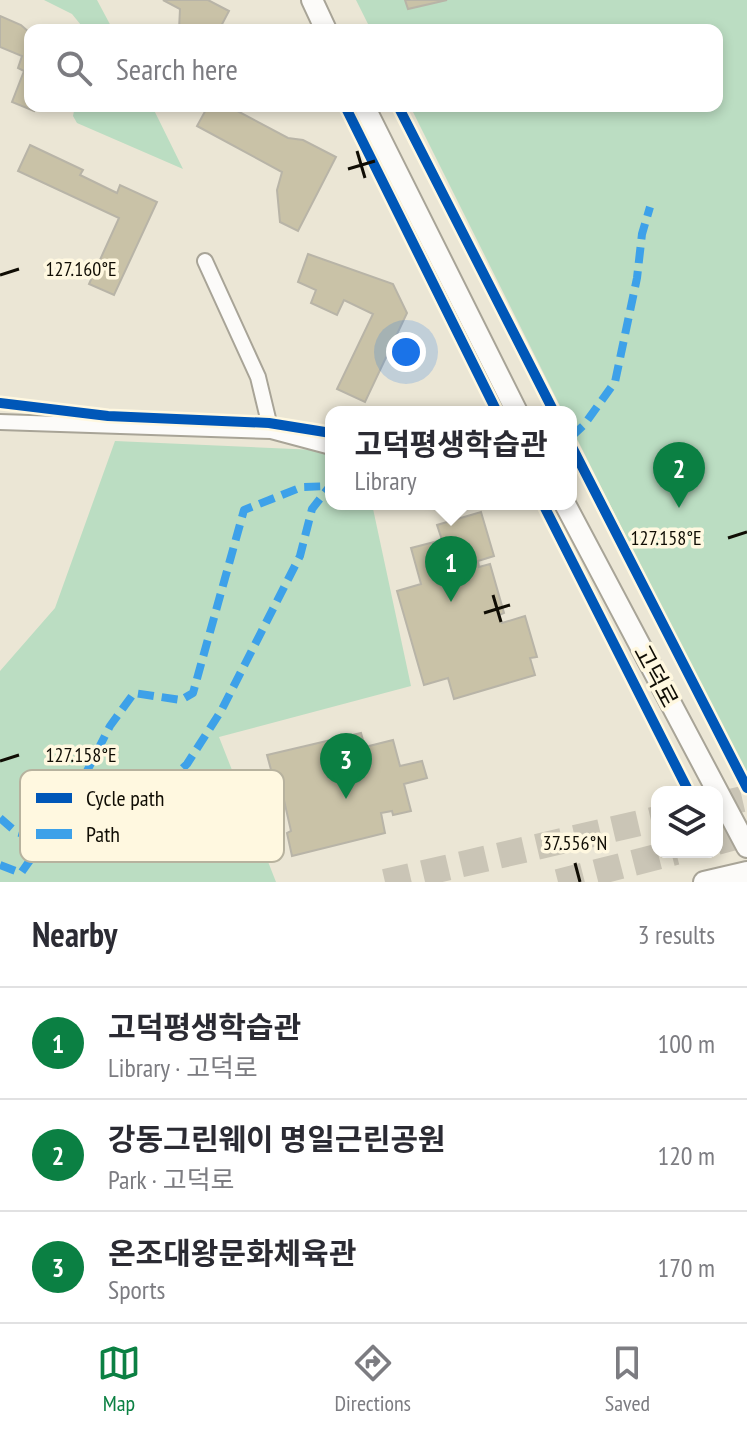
<!DOCTYPE html>
<meta charset="utf-8">
<style>
body{margin:0;font-family:"PT Sans Narrow","Noto Sans KR",sans-serif;background:#f2f2f3;color:#2b2b33}
.controls{position:absolute;right:24px;bottom:24px;display:grid;overflow:hidden;border-radius:16px;box-shadow:0 4px 12px #0003}
.controls button{width:72px;height:72px;display:grid;place-items:center;padding:0;border:0;border-bottom:2px solid #e1e1e2;background:#fff;color:#2b2b33;font:40px sans-serif}
.you{position:absolute;left:406px;top:352px;width:28px;height:28px;margin:-20px;border:6px solid #fff;border-radius:50%;background:#1a73e8;box-shadow:0 0 0 12px #1a73e833}
.badge{display:grid;place-items:center;width:52px;height:52px;border-radius:50%;background:#0b8043;color:#fff;font-size:26px;font-weight:700}
.pin{position:absolute;translate:-50% -66px;filter:drop-shadow(0 2px 4px #0008)}
.pin::after{content:'';position:absolute;top:42px;width:28px;height:24px;background:inherit;clip-path:polygon(0 0,100% 0,50% 100%)}
.popup{position:absolute;left:325px;top:406px;width:252px;height:104px;box-sizing:border-box;display:grid;place-content:center;border-radius:16px;background:#fff;filter:drop-shadow(0 2px 6px #0005);font-size:26px;white-space:nowrap;color:#7c7c81}
.popup b{font-size:30px;color:#2b2b33}
.popup::after{content:'';position:absolute;left:50%;top:100%;margin-left:-16px;border:16px solid transparent;border-top-color:#fff}
.list{margin:0;padding:0;list-style:none}
h2{display:flex;justify-content:space-between;align-items:center;height:104px;margin:0;padding:0 32px;font-size:34px}
h2 small{font-size:26px;font-weight:400;color:#7c7c81}
.list li{display:grid;grid-template-columns:52px 1fr auto;gap:24px;align-items:center;box-sizing:border-box;height:112px;padding:0 32px;border-top:2px solid #e1e1e2}
.list b{display:block;font-size:30px;white-space:nowrap}
.list p{margin:0;font-size:26px;white-space:nowrap;color:#7c7c81}
.list em{font-size:26px;font-style:normal;color:#7c7c81}
.icon{flex:none;width:44px;height:44px;fill:none;stroke:currentColor;stroke-width:2;stroke-linecap:round;stroke-linejoin:round}
.map{position:relative;flex:none;width:747px;height:882px;overflow:hidden}
.search{position:absolute;background:#fff;box-shadow:0 4px 12px #0003;left:24px;right:24px;top:24px;height:88px;display:flex;align-items:center;gap:20px;box-sizing:border-box;padding:0 28px;border-radius:16px;color:#7c7c81;font-size:30px}
.sheet{height:440px;background:#fff}
nav{display:flex;justify-content:space-around;align-items:center;box-sizing:border-box;height:112px;border-top:2px solid #e1e1e2;background:#fff;font-size:22px;color:#7c7c81}
nav a{display:grid;justify-items:center;gap:4px}
nav .on{color:#0b8043}
.map>svg:first-child{display:block}
.green{fill:#bbddc2}
.building{fill:#c9c2a7;stroke:#b8b4a7;stroke-width:2}
.lines{fill:none;stroke-linecap:round;stroke-linejoin:round}
.motorway-tunnel{stroke:#cac5b6;stroke-width:26;stroke-dasharray:26 13;stroke-linecap:butt}
.minor-casing{stroke:#a8a497;stroke-width:18}
.secondary-casing{stroke:#a8a497;stroke-width:24}
.minor{stroke:#fcfbf9;stroke-width:14}
.secondary{stroke:#fcfbf9;stroke-width:20}
.quiet{stroke:#3da1e9;stroke-width:8;stroke-dasharray:16 8;stroke-linecap:butt}
.cycleway-casing{stroke:#fff8e0;stroke-width:15}
.cycleway{stroke:#0057b8;stroke-width:10}
.ticks{fill:none;stroke:#100d04;stroke-width:3}
.labels{text-anchor:middle;dominant-baseline:central;stroke-width:7;stroke-linejoin:round;paint-order:stroke}
.street-label{font-size:24px;fill:#100d04;stroke:#fff8e0}
.key{fill:#fff8e0;stroke:#b7b29e;stroke-width:2}
.key-label{font-size:22px;fill:#100d04}
.ticks-label{font-size:20px;text-anchor:middle;fill:#100d04;stroke:#fff8e0;stroke-width:7;stroke-linejoin:round;paint-order:stroke}
</style>
<div class="map">
<svg width="747" height="882" viewBox="0 0 747 882">
<rect width="100%" height="100%" fill="#ebe6d5"/>
<!-- green -->
<path class="green" d="M44 0H97L113 30H85L72 14Z
M356 0H747V777L571 427V412H563L410 106H717V30H371Z
M75 106H152L183 169 77 123 73 116Z
M115 441 317 450 331 455V504H372L411 686 219 737 276 882H0V671L55 608Z"/>
<!-- building -->
<path class="building" d="M163 0H208L229 11 219 30H179L180 9Z
M405 0H447L408 9Z
M0 16 21 25 30 33V106H36L34 111 12 102 24 71 18 68 22 56 0 47Z
M208 106H228L288 138 303 140 336 157 298 231 280 222 277 190 282 172 197 126Z
M30 145 83 170 80 175 117 193 120 185 157 202 114 295 89 284 119 218 18 171Z
M308 254 393 284 407 313 365 402 337 389 373 314 344 300 337 315 311 303 316 290 298 282Z
M481 512 494 556 478 561 479 567 490 564 504 613 499 615 502 623 525 616 537 657 530 658 535 675 454 699 448 678 424 685 397 591 421 584 411 548 442 540 437 525Z
M361 733 365 747 393 740 400 766 422 761 427 778 404 784 411 811 393 815 392 811 381 813 385 833 292 856 287 833 291 831 281 787 276 788 267 755Z"/>
<g class="lines">
<!-- motorway-tunnel -->
<path class="motorway-tunnel" d="M717 805 747 798
M717 842 747 834
M385 882 657 819
M558 882 676 852"/>
<!-- minor casing -->
<g class="minor-casing">
<path id="minor" d="M205 261 258 377 271 431
M0 422 271 431 331 447"/>
</g>
<!-- secondary casing -->
<g class="secondary-casing">
<path id="secondary" d="M312 0 326 30
M364 106 517 412
M565 504 747 847
M704 882 747 872"/>
</g>
<!-- minor -->
<use href="#minor" class="minor"/>
<!-- secondary -->
<use href="#secondary" class="secondary"/>
<!-- quiet -->
<path class="quiet" d="M571 437 584 425 615 382 637 278 642 234 650 207
M0 818 16 832 56 843 88 842 137 814 187 764 221 711 300 556 312 509 330 486
M0 865 21 873 33 856 45 829 68 794 85 775 110 726 134 693 181 700 193 693 244 510 302 487 331 486"/>
<!-- cycleway casing -->
<g class="cycleway-casing">
<path id="cycleway" d="M345 106 497 412
M398 106 554 412
M0 403 108 416 269 423 331 433
M571 445 747 788
M543 504 689 792"/>
</g>
<!-- cycleway -->
<use href="#cycleway" class="cycleway"/>
</g>
<!-- ticks -->
<path class="ticks" d="M357 151 365 178M348 169 375 161M0 275 19 269M728 538 747 532M493 595 501 622M484 613 510 605M0 761 19 755M575 863 580 882"/>
<g class="labels">
<!-- street labels -->
<g class="street-label">
<text transform="translate(656 676) rotate(62)">고덕로</text>
</g>
</g>
<!-- legend -->
<rect x="20" y="770" width="264" height="92" rx="12" class="key"/>
<rect x="36" y="793" width="36" height="10" fill="#0057b8"/>
<rect x="36" y="829" width="36" height="10" fill="#3da1e9"/>
<g class="key-label">
<text x="86" y="806">Cycle path</text>
<text x="86" y="842">Path</text>
</g>
<g class="ticks-label">
<text x="81" y="276">127.160°E</text>
<text x="666" y="545">127.158°E</text>
<text x="81" y="762">127.158°E</text>
<text x="575" y="850">37.556°N</text>
</g>
</svg>
<div class="controls">
<button><svg class="icon" aria-label="layers" viewBox="0 0 24 24"><path d="M12 4l9 5-9 5-9-5zM3 14l9 5 9-5"/></svg></button>
</div>
<div class="you"></div>
<div class="pin badge" style="left:451px;top:602px">1</div>
<div class="popup"><b>고덕평생학습관</b>Library</div>
<div class="pin badge" style="left:679px;top:508px">2</div>
<div class="pin badge" style="left:346px;top:799px">3</div>
<div class="search"><svg class="icon" aria-label="search" viewBox="0 0 24 24"><circle cx="10" cy="10" r="6"/><path d="M15 15l6 6"/></svg>Search here</div>
</div>
<section class="sheet">
<h2>Nearby<small>3 results</small></h2>
<ul class="list">
<li><span class="badge">1</span><div><b>고덕평생학습관</b><p>Library · 고덕로</p></div><em>100 m</em></li>
<li><span class="badge">2</span><div><b>강동그린웨이 명일근린공원</b><p>Park · 고덕로</p></div><em>120 m</em></li>
<li><span class="badge">3</span><div><b>온조대왕문화체육관</b><p>Sports</p></div><em>170 m</em></li>
</ul>
</section>
<nav>
<a class="on"><svg class="icon" aria-label="map" viewBox="0 0 24 24"><path d="M3 6l6-2 6 2 6-2v14l-6 2-6-2-6 2zM9 4v14M15 6v14"/></svg>Map</a>
<a><svg class="icon" aria-label="directions" viewBox="0 0 24 24"><path d="M12 3l9 9-9 9-9-9zM9 14v-3h6M13 9l2 2-2 2"/></svg>Directions</a>
<a><svg class="icon" aria-label="saved" viewBox="0 0 24 24"><path d="M7 4h10v16l-5-4-5 4z"/></svg>Saved</a>
</nav>
